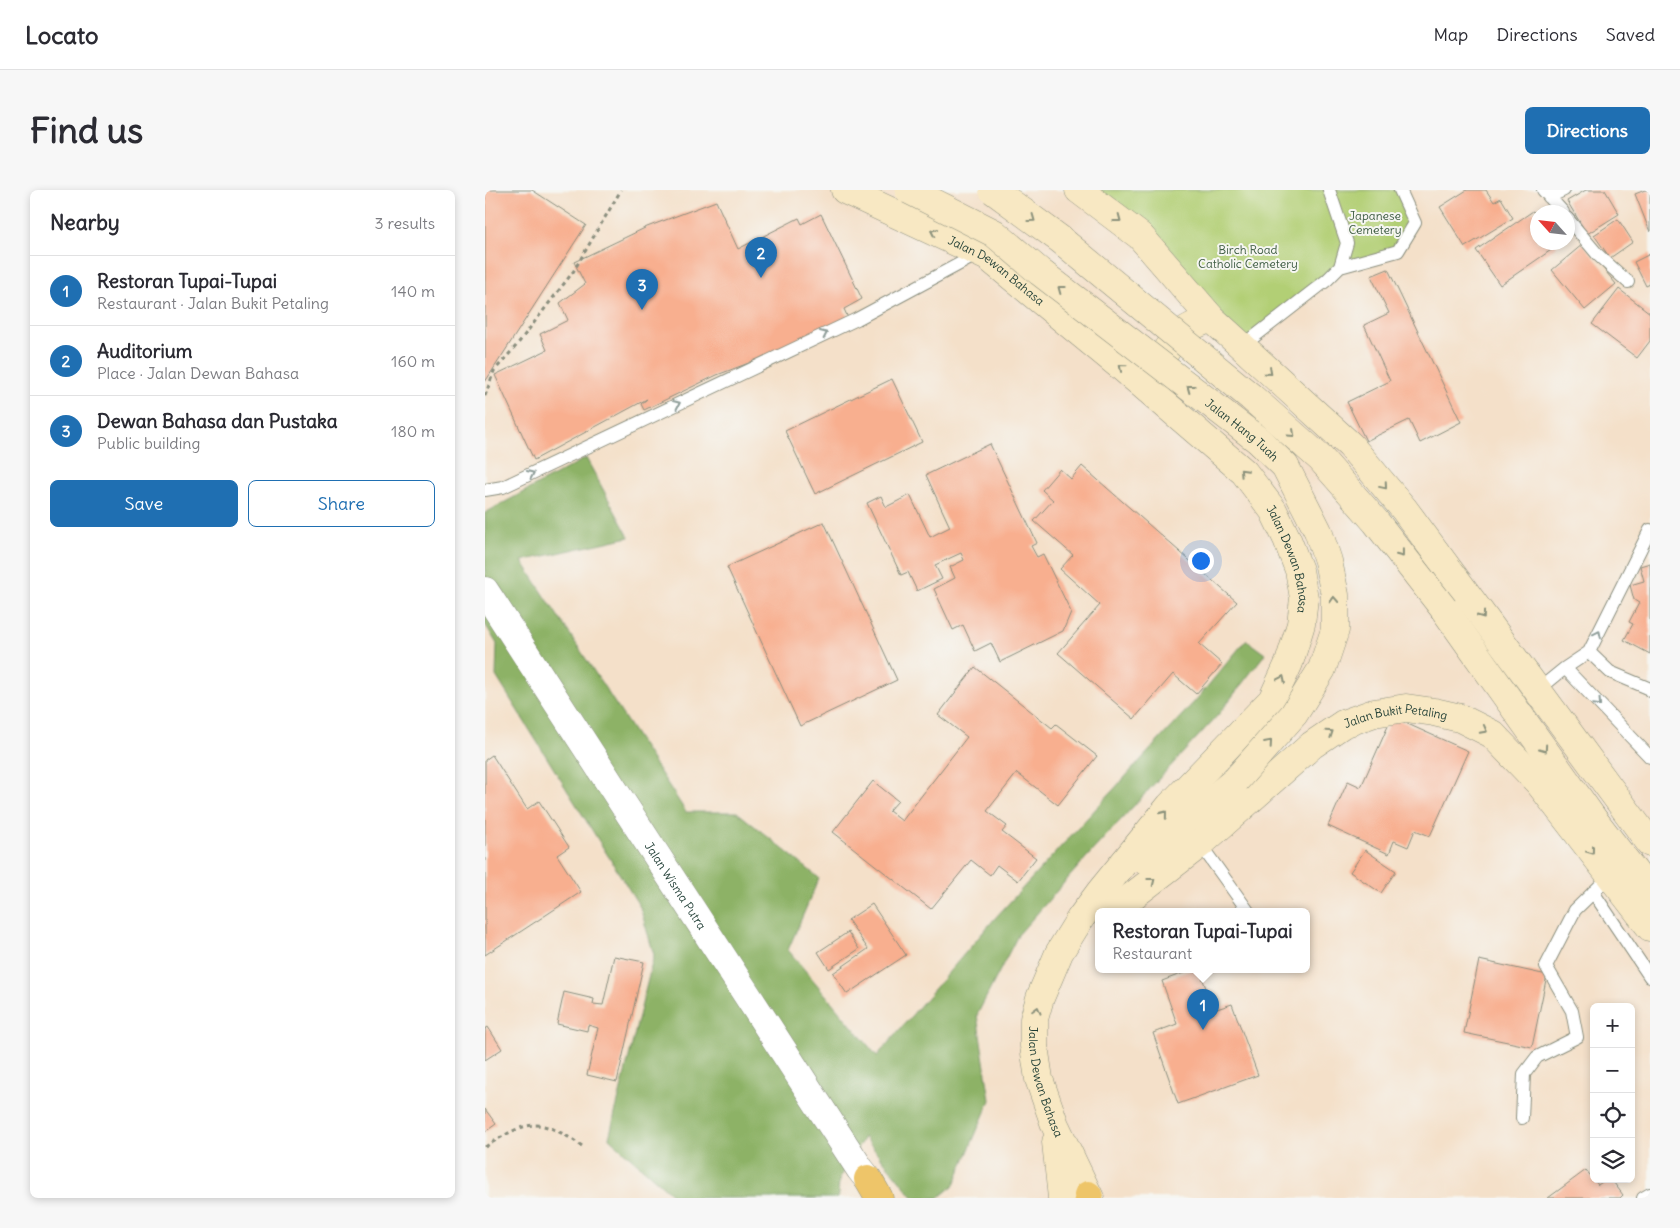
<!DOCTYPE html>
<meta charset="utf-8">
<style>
body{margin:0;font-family:Delius,sans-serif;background:#f7f7f7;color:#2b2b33}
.controls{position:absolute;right:15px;bottom:15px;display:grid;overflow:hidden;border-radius:8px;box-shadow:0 2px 8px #0003}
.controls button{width:45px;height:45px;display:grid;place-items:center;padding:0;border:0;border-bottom:1px solid #e1e1e2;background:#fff;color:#2b2b33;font:25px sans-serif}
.compass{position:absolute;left:1045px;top:15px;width:45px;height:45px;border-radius:50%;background:#fff;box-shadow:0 2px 8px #0003;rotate:297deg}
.you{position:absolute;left:715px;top:370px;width:18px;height:18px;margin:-12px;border:4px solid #fff;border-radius:50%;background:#1a73e8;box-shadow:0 0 0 8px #1a73e833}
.badge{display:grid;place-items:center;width:32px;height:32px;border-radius:50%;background:#1f6fb2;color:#fff;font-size:16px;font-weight:700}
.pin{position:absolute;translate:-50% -41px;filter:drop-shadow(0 1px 2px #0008)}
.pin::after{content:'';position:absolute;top:26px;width:18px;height:15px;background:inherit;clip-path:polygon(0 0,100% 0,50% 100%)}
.popup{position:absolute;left:610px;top:718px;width:215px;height:65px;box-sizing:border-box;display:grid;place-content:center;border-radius:8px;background:#fff;filter:drop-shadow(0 1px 4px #0005);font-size:16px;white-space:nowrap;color:#7c7c81}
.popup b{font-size:19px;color:#2b2b33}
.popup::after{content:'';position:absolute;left:50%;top:100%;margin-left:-10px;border:10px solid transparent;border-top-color:#fff}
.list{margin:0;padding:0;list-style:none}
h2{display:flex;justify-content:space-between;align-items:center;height:65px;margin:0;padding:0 20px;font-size:21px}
h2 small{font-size:16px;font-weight:400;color:#7c7c81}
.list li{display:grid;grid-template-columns:32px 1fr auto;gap:15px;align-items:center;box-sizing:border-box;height:70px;padding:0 20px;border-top:1px solid #e1e1e2}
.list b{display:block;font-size:19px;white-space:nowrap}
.list p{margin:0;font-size:16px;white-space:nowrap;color:#7c7c81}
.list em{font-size:16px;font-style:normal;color:#7c7c81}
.actions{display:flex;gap:10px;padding:15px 20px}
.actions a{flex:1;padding:11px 0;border:1px solid #1f6fb2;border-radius:8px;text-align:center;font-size:18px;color:#1f6fb2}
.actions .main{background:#1f6fb2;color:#fff}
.icon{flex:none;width:28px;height:28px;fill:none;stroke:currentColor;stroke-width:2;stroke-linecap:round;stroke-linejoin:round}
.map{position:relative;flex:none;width:1165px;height:1008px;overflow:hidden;border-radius:8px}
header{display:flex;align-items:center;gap:30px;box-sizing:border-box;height:70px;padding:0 25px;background:#fff;border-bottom:1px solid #e1e1e2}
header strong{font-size:24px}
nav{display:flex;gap:28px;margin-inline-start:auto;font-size:18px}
.intro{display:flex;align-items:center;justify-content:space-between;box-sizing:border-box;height:120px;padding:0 30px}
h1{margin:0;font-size:35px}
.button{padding:12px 22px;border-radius:8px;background:#1f6fb2;color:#fff;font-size:18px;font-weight:700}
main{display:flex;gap:30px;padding:0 30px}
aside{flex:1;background:#fff;border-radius:8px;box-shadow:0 2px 8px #0003}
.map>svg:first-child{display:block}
.green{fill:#b2cf75;stroke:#688654}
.forest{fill:#8db266;stroke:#56784d}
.building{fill:#f8af8f}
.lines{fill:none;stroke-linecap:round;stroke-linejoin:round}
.service-casing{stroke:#8a8e7e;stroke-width:14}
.tertiary-casing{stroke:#8a8e7e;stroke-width:29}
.secondary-casing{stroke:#8a8e7e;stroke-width:29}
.primary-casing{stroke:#8a8e7e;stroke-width:29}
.path{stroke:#8a8e7e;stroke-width:3;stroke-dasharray:4 4;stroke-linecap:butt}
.service{stroke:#fff;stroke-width:12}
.tertiary{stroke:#fff;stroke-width:28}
.secondary{stroke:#f8e8c3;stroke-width:28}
.primary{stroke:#eec569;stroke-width:28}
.secondary-bridge-casing{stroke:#8a8e7e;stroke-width:29;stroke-linecap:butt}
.secondary-bridge{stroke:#f8e8c3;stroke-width:28}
.oneway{stroke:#8c927c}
.oneway2{stroke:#8f9e9a}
.labels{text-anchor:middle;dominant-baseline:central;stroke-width:4;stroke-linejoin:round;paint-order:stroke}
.park-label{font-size:12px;fill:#3c5a41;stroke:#f6f6f2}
.street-label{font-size:12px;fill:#1f3d34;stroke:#f6f6f2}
</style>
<header>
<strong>Locato</strong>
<nav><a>Map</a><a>Directions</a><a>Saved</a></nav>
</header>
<div class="intro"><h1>Find us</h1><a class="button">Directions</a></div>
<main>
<aside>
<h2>Nearby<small>3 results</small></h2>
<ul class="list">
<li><span class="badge">1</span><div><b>Restoran Tupai-Tupai</b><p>Restaurant · Jalan Bukit Petaling</p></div><em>140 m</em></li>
<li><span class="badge">2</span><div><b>Auditorium</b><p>Place · Jalan Dewan Bahasa</p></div><em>160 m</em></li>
<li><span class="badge">3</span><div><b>Dewan Bahasa dan Pustaka</b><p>Public building</p></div><em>180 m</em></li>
</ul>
<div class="actions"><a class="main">Save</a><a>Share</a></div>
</aside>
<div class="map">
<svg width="1165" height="1008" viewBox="0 0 1165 1008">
<rect width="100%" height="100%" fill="#f6f6f2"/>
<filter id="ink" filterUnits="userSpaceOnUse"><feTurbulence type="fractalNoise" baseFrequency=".02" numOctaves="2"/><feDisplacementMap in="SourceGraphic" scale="10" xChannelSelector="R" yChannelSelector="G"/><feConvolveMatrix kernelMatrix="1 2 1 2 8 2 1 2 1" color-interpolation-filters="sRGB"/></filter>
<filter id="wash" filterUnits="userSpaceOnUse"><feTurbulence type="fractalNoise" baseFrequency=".0096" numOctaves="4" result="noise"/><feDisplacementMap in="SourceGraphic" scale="20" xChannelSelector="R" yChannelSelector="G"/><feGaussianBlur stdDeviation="1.12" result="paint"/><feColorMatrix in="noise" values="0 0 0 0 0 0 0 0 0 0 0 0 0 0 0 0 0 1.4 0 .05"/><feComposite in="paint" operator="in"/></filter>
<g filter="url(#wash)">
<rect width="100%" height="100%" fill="#f4e0c9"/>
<!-- green -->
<path class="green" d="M596 0H915L930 33 913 61 855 77 756 157Z"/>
<!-- forest -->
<path class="forest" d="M101 268 144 347 37 371 201 622H252L334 688 303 760 392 866 511 727 711 510 761 450 780 464 733 525 608 660 533 745 492 825 505 910 469 995 453 1008H429L379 947 354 990 353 1008H191L124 948 169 765 155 717 11 486 12 454 0 434V323Z"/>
<g id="blocks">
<!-- building -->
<path class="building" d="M0 0H47L101 35 0 192Z
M982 0H1001L1009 12 1016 8 1028 28 980 57 955 17Z
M1101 0H1120L1134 24 1102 44 1082 11Z
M1160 0H1165V42L1150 4Z
M231 11 253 59 314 28 317 34 336 24 377 109 359 119 363 128 301 159 232 185 159 220 156 214 162 209 49 270 10 185 62 160 55 144 83 130 75 113 100 94 89 72 162 37Z
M1048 21 1052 27V52H1070L1072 56 1015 95 991 60Z
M1133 29 1148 52 1125 68 1109 45Z
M1098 54 1131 94 1100 120 1067 80Z
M1165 64V94L1161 96 1149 72Z
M903 79 976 232 935 253 924 230 881 251 862 212 905 191 879 135 904 123 886 86Z
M1134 99 1165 123V151L1152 168 1107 134Z
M407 189 437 252 330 304 300 241Z
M505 254 552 353 546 356 552 367 558 364 586 422 578 441 515 472 506 453 490 461 478 435 468 440 449 399 470 388 465 377 479 370 476 363 450 375 457 389 432 401 423 382 416 385 382 313 396 306 401 317 425 305 445 347 465 337 441 285Z
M597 276 752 412 714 454 737 474 711 504 688 484 649 529 573 463 615 415 575 379 588 365 549 331 568 310 557 300 575 279 586 289Z
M339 332 412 490 315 536 242 377Z
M1165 373V464L1139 450 1148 434 1144 432 1154 413 1149 410 1145 395 1159 391 1155 376Z
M490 477 567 538 571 534 612 566 573 615 532 583 502 621 522 636 517 642 551 668 533 691 512 675 505 685 486 670 446 719 348 642 388 591 413 611 404 621 417 631 482 547 453 525Z
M907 527 983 561 945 646 930 640 923 657 909 651 904 664 843 636 863 591 876 597Z
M7 565 42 619 54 611 84 657 72 665 96 702 0 765V570Z
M880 660 911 681 896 703 865 682Z
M387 714 421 765 362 804 348 783 383 759 363 730Z
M363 742 374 759 344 779 333 762Z
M129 766 159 772 132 892 102 885 113 838 103 835 102 841 72 834 79 802 109 809 108 814 118 815Z
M994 770 1062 785 1047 857 979 843Z
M709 779H714L729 820 747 814 773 885 693 914 668 843 692 834 677 791Z
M3 837 17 859 0 870V839Z
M0 919 11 934 0 942Z
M1101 980 1113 995 1121 989H1126L1138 1005 1135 1008H1063Z"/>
</g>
</g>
<g filter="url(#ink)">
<use href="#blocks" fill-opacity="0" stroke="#8a8e7e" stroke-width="1"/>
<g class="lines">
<!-- service casing -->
<g class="service-casing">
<path id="service" d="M1058 0 1078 22
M1064 7 1079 0
M1082 28 1113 65 1143 92
M855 77 913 61 930 33 915 0
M756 157 842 90 855 77 862 53 844 0
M0 300 18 297 372 129 493 64
M1104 462 1125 482 1163 498 1165 501
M1080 478 1165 567
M1053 500 1080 478 1104 462 1165 340
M715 654 763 721
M1108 702 1165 787
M1037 928 1039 884 1052 867 1092 847 1087 821 1061 776 1090 720 1125 686
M1158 1008 1165 1004"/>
</g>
<!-- tertiary casing -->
<g class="tertiary-casing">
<g id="tertiary">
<path id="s1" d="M0 401 375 979 383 989"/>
</g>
</g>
<!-- secondary casing -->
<g class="secondary-casing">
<g id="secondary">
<path id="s2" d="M360 0 503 67 639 179 759 282 788 320 802 349 814 380 819 408 816 434 804 473 787 510 685 616 615 702 595 729 574 763 555 808 549 829V856L554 889 570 935 605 1008"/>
<path d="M594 0 655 46 726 128 865 255 919 319 1165 653"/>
<path d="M671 195C667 180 685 150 698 142 706 136 717 132 726 128"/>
<path d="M959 419 1109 630 1165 702"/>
<path d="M657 669 751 590"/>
<path id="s3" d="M628 721 715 654 827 555 858 534 889 523 921 518 949 522 975 528 1007 544 1054 593 1165 737"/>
<path d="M571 952 577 1008"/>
</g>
</g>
<!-- primary casing -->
<g class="primary-casing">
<path id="primary" d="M383 989 394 1008
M603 1005 604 1008"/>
</g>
<!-- path -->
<path class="path" d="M0 206 9 181 31 156 88 82 136 0
M0 957C43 930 54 926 97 956"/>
<!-- service -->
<use href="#service" class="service"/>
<!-- tertiary -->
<use href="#tertiary" class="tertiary"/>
<!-- secondary -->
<use href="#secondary" class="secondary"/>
<!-- primary -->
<use href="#primary" class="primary"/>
<!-- secondary-bridge casing -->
<g class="secondary-bridge-casing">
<g id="secondary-bridge">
<path id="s4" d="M424 0 509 43 555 82 773 250 800 276 833 341 843 371 850 405V440L837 479 809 524 751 590"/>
<path d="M508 0 576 50 766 207 836 269 891 332 959 419"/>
</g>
</g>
<!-- secondary-bridge -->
<use href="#secondary-bridge" class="secondary-bridge"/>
</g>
<!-- one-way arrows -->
<defs><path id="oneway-chevron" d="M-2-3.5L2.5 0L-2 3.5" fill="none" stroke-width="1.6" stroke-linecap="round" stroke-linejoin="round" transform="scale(1.25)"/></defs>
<g class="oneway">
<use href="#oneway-chevron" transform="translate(547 29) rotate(36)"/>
<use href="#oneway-chevron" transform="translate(633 29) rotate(37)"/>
<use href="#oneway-chevron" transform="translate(449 42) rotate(-155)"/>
<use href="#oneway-chevron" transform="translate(576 99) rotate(-143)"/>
<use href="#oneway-chevron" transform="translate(637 177) rotate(-140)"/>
<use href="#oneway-chevron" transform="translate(784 182) rotate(42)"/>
<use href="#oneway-chevron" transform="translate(705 198) rotate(-143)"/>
<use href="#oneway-chevron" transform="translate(807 244) rotate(42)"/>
<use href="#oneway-chevron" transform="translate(758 282) rotate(-134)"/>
<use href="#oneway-chevron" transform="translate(899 296) rotate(50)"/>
<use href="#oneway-chevron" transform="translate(916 364) rotate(52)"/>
<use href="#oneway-chevron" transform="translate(849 410) rotate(-93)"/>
<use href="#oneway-chevron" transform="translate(997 425) rotate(54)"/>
<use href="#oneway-chevron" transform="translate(797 489) rotate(-65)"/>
<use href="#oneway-chevron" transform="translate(999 540) rotate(28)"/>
<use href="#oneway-chevron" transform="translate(845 543) rotate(-34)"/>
<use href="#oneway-chevron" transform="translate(784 553) rotate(-49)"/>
<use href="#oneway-chevron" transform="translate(1059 559) rotate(55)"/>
<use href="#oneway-chevron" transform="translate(679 624) rotate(-51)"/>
<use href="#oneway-chevron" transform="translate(1106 661) rotate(53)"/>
<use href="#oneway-chevron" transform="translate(667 691) rotate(-38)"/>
<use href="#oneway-chevron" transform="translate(552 820) rotate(-74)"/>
</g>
<g class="oneway2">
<use href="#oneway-chevron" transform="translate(339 144) rotate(-25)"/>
<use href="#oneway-chevron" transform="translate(192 214) rotate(-25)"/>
<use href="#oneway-chevron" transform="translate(46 284) rotate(-25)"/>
<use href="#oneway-chevron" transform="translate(1113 444) rotate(-64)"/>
<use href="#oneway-chevron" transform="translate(1113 513) rotate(47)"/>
</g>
</g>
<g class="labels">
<!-- park labels -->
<g class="park-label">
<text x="890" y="25">Japanese<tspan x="890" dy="14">Cemetery</tspan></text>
<text x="763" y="59">Birch Road<tspan x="763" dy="14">Catholic Cemetery</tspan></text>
</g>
<!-- street labels -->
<g class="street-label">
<text stroke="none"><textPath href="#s2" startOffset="172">Jalan Dewan Bahasa</textPath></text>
<text stroke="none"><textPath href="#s4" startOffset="412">Jalan Hang Tuah</textPath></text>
<text stroke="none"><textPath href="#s2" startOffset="592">Jalan Dewan Bahasa</textPath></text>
<text stroke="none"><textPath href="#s3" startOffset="351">Jalan Bukit Petaling</textPath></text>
<text stroke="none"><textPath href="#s1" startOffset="351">Jalan Wisma Putra</textPath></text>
<text stroke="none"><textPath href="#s2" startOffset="1208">Jalan Dewan Bahasa</textPath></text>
</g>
</g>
</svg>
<div class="controls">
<button>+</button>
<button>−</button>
<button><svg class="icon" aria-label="locate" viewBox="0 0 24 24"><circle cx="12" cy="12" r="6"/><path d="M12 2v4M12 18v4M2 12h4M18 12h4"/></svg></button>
<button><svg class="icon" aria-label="layers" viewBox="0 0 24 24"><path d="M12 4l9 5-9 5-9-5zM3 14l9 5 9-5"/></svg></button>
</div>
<svg class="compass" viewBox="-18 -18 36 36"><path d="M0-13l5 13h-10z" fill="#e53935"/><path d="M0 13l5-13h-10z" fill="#7c7c81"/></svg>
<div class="you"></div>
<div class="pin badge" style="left:718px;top:840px">1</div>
<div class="popup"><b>Restoran Tupai-Tupai</b>Restaurant</div>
<div class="pin badge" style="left:276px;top:88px">2</div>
<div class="pin badge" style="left:157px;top:120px">3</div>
</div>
</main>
